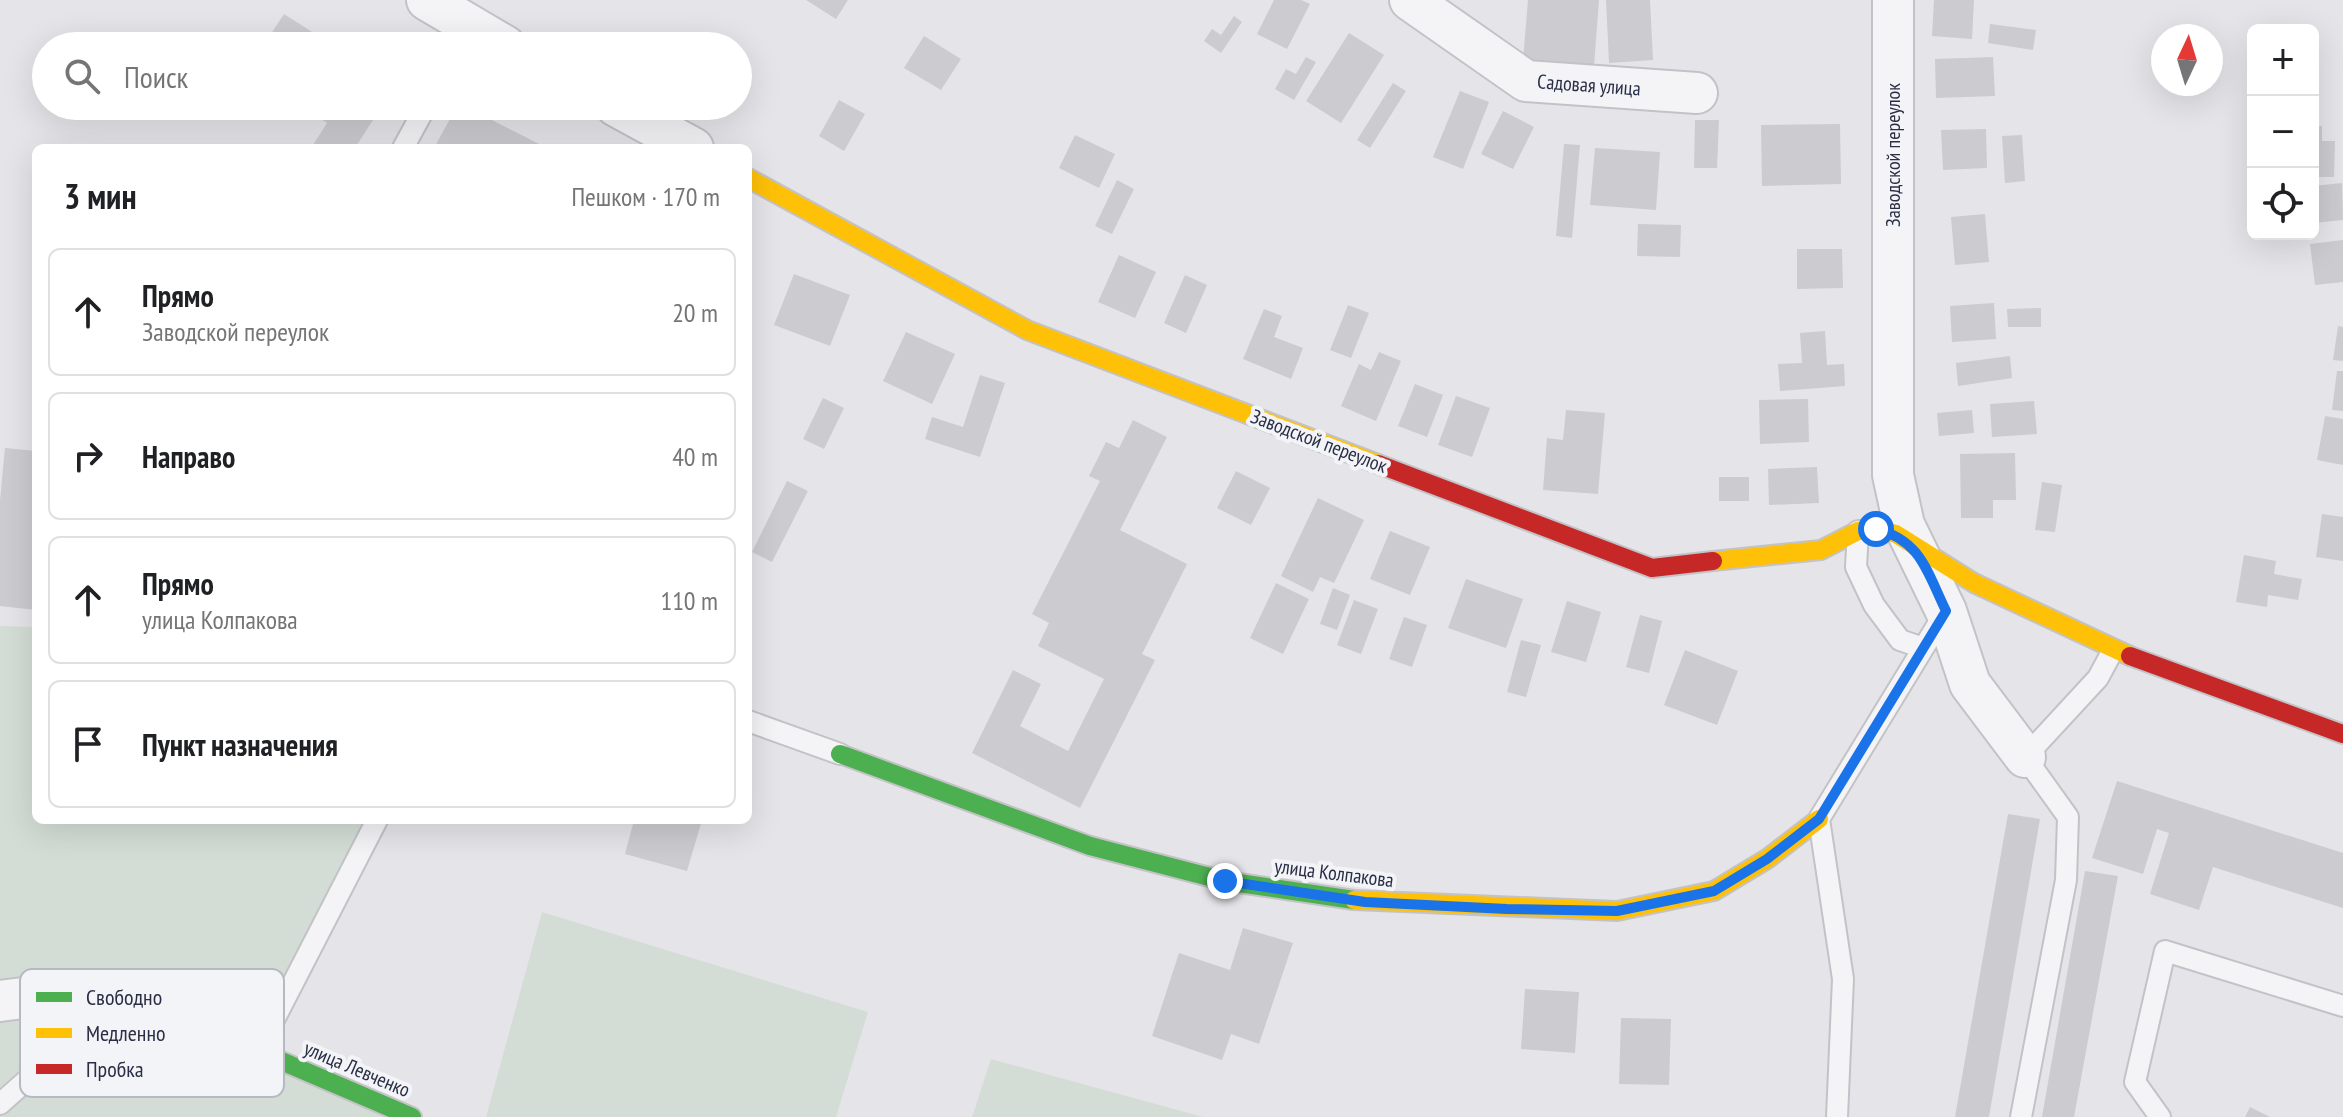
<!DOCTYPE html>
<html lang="ru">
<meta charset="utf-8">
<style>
body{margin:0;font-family:"PT Sans Narrow",sans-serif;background:#f2f2f2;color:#202124}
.controls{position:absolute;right:24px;top:24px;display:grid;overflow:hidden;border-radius:12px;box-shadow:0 8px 32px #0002}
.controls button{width:72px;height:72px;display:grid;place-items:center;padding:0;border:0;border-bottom:2px solid #e0e0e0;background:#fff;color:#202124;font:40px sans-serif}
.compass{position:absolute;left:2151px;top:24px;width:72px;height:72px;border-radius:50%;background:#fff;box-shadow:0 8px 32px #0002;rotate:4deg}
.stop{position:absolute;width:24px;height:24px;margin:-18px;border:6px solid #1a73e8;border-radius:50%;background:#fff}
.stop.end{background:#1a73e8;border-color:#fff;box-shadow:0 2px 8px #0008}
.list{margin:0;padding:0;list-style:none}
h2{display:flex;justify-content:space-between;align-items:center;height:104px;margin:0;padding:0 32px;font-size:34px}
h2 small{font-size:26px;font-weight:400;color:#757577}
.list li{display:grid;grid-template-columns:52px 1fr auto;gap:24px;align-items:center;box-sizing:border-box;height:128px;margin:0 16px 16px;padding:0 16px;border:2px solid #e0e0e0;border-radius:12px}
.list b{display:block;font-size:30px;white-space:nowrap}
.list p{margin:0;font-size:26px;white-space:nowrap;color:#757577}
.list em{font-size:26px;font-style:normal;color:#757577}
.icon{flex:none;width:44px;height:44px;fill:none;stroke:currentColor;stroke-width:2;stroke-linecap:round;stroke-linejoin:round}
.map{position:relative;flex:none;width:2343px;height:1117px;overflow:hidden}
.search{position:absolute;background:#fff;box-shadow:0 8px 32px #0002;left:32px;top:32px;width:720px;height:88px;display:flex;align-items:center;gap:20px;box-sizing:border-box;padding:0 28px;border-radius:44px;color:#757577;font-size:30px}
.panel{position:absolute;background:#fff;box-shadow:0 8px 32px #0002;left:32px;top:144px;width:720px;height:680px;border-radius:12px}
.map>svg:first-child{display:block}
.green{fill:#d3ddd5}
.building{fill:#cbcbd0}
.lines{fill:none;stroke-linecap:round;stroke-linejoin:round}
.lane-casing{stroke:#c3c3c7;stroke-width:24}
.street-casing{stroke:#c3c3c7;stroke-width:44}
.fast-casing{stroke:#c3c3c7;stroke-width:22}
.slow-casing{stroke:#c3c3c7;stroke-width:22}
.jam-casing{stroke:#c3c3c7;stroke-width:22}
.lane{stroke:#f4f4f6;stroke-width:20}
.street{stroke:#f4f4f6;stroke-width:40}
.fast{stroke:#4caf50;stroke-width:18}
.slow{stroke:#ffc107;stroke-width:18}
.jam{stroke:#c62828;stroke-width:18}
.route{stroke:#1a73e8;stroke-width:10}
.labels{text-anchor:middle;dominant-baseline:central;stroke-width:8;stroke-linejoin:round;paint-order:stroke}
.street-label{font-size:20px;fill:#2a2e44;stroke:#f3f4f8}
.key{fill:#f3f4f8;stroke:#b7b9c2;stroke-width:2}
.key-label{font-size:22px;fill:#2a2e44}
</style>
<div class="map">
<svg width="2343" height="1117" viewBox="0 0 2343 1117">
<rect width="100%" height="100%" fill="#e5e5e9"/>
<!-- green -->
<path class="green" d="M0 626 36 627V820H377L258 1051 412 1117H0Z
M542 912 868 1012 836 1117H486Z
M991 1059 1203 1117H972Z"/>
<!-- building -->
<path class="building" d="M806 0H848L836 19Z
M1274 0H1301L1310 4 1287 49 1257 34Z
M1528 0H1599L1594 66 1523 60Z
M1606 0H1650L1653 60 1609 63Z
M1934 0H1974L1972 39 1932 36Z
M284 14 334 46H263Z
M1234 16 1242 22 1221 53 1204 41 1212 29 1221 35Z
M1990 24 2036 30 2033 50 1988 43Z
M380 32 402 46H371Z
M1349 33 1384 55 1341 123 1306 101Z
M924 36 961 59 941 90 904 68Z
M1306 57 1316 62 1294 100 1275 89 1286 69 1296 74Z
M1993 57 1995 96 1936 98 1935 59Z
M1393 83 1406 91 1370 148 1357 140Z
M1460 91 1489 102 1463 169 1433 157Z
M839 100 865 114 844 151 819 136Z
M302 106H382L355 148H311L327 123Z
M457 106H492L486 117 547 148H434Z
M1503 111 1534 127 1513 169 1481 154Z
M1695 120H1719L1717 168H1694Z
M1840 124 1841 184 1762 186 1761 125Z
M2313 126H2322V141H2335L2334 177H2313Z
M1986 129 1987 168 1943 170 1941 130Z
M1075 135 1115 154 1099 188 1059 168Z
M2022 135 2025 181 2005 183 2002 136Z
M1564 144 1580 145 1572 238 1556 236Z
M1595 148 1660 152 1656 210 1590 205Z
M1117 180 1134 189 1112 234 1095 226Z
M2342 183 2343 220 2313 223V186Z
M1985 214 1989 262 1955 265 1951 217Z
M1638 224 1681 225 1680 257 1637 256Z
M2343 240V282L2315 285 2310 244Z
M1797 249H1842L1843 288 1797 289Z
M1119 255 1156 272 1135 318 1098 302Z
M794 274 850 295 830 346 774 325Z
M1185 275 1207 285 1186 333 1164 323Z
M1994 303 1996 339 1952 342 1950 306Z
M1348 305 1369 313 1351 358 1330 350Z
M2041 308V327H2008L2007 309Z
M1264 309 1282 316 1274 337 1303 348 1291 379 1243 359Z
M2338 326 2343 327V361L2333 360Z
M1825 331 1827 365 1844 364 1845 386 1780 391 1778 364 1802 363 1800 333Z
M906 332 955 354 932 404 883 381Z
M1379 352 1401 361 1376 421 1341 406 1359 364 1371 370Z
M2010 356 2012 378 1958 386 1956 363Z
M2337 371H2343V411L2332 410Z
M980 375 1005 383 980 457 925 439 932 417 963 427Z
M1415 384 1443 395 1427 437 1398 426Z
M1456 396 1490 408 1472 457 1438 445Z
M823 398 844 408 824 449 803 439Z
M1808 399 1809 442 1760 444 1759 400Z
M2034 401 2037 434 1992 437 1990 404Z
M1566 410 1605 413 1598 494 1543 490 1547 438 1563 440Z
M1972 410 1974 433 1939 436 1937 413Z
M2325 416 2343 419V465L2317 460Z
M1133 420 1167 437 1120 530 1187 564 1142 654 1155 660 1080 808 972 753 1013 670 1041 684 1020 726 1068 751 1104 679 1038 646 1049 623 1032 614 1100 481 1089 476 1106 442 1119 448Z
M5 448 36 451V610L0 606V500Z
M2015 453 2016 500H1993V518H1961L1960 454Z
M1817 467 1819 503 1769 505 1768 469Z
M1236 471 1270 488 1251 525 1217 508Z
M1719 477H1749V501H1719Z
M787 481 808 491 772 562 752 552Z
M2042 482 2062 485 2055 532 2035 530Z
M1318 498 1364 520 1334 583 1320 577 1313 592 1281 576Z
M2322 514 2343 517V561L2316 557Z
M1390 531 1430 547 1410 595 1370 579Z
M2244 555 2276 561 2274 574 2302 579 2298 600 2268 595 2267 607 2236 602Z
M1466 579 1523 599 1506 648 1448 628Z
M1276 583 1309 599 1283 654 1250 638Z
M1333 588 1350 595 1337 630 1320 624Z
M1354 600 1378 609 1361 654 1337 645Z
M1567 601 1601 612 1586 662 1551 652Z
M1640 615 1662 621 1649 673 1626 667Z
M1404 617 1427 625 1412 667 1389 659Z
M1521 640 1541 645 1526 697 1507 692Z
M1685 650 1738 671 1717 725 1664 705Z
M2117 781 2343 853V908L2213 867 2199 910 2150 894 2169 833 2157 829 2143 874 2092 858Z
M2008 814 2040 819 1989 1117H1955Z
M634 820H702L687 871 625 854Z
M2085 871 2118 876 2074 1117H2042Z
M1243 928 1293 943 1259 1044 1231 1034 1222 1060 1152 1036 1179 953 1230 970Z
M1525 989 1579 992 1575 1053 1521 1049Z
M1621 1018 1671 1019 1669 1085 1619 1084Z
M2250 1107 2270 1117H2245Z"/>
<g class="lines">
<!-- lane casing -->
<g class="lane-casing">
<path id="lane" d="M403 148 426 106
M1858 531 1856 567 1874 605 1900 640 1923 648
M748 721 840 754
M258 1051 377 820
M0 1104 63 1048
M1837 1117 1843 979 1819 819 1946 611
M2021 1117 2066 880 2068 817 2025 757 2098 678 2113 650
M2160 1117 2135 1082 2165 951 2343 1006"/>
</g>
<!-- street casing -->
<g class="street-casing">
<path id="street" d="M427 0 505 46
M1410 0 1526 81 1697 93
M1893 0V475L1904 525 1946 611 1970 684 2025 757
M616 106 693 148
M0 1001 31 997 126 1013"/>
</g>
<!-- fast casing -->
<g class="fast-casing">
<path id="fast" d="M840 754 1090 846 1225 881 1354 900
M63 1048 98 1020 126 1013 153 1018 258 1051 412 1117"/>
</g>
<!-- slow casing -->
<g class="slow-casing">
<path id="slow" d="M748 178 1027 330 1378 464
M1713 561 1821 550 1858 531 1876 529 1896 534 1974 583 2130 656
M1354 900 1617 911 1714 891 1767 859 1819 819"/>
</g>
<!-- jam casing -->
<g class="jam-casing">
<path id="jam" d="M1378 464 1652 568 1713 561
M2130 656 2343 734"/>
</g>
<!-- lane -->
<use href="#lane" class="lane"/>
<!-- street -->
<use href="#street" class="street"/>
<!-- fast -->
<use href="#fast" class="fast"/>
<!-- slow -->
<use href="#slow" class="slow"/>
<!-- jam -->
<use href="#jam" class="jam"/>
</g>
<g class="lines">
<!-- route -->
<path class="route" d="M1225 881 1365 902 1507 909 1617 911 1714 891 1767 859 1819 819 1946 611C1927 572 1921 540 1876 529"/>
</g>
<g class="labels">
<!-- street labels -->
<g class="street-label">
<text transform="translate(1589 85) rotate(4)">Садовая улица</text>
<text transform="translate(1893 155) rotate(-90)">Заводской переулок</text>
<text transform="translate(1319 441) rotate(21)">Заводской переулок</text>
<text transform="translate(1334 873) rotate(7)">улица Колпакова</text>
<text transform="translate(357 1069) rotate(23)">улица Левченко</text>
</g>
</g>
<!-- legend -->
<rect x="20" y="969" width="264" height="128" rx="12" class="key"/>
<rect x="36" y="992" width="36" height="10" fill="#4caf50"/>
<rect x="36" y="1028" width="36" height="10" fill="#ffc107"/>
<rect x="36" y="1064" width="36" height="10" fill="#c62828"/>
<g class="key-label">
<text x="86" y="1005">Свободно</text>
<text x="86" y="1041">Медленно</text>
<text x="86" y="1077">Пробка</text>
</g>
</svg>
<div class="controls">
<button>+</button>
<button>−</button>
<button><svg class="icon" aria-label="locate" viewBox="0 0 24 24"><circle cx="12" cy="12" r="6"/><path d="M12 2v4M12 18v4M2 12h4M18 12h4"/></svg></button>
</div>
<svg class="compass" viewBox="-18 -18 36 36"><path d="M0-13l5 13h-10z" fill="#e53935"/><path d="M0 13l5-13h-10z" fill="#757577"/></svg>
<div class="stop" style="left:1876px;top:529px"></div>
<div class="stop end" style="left:1225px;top:881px"></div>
<div class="search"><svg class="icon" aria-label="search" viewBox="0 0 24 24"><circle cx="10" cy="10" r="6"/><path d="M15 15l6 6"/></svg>Поиск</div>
<section class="panel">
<h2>3 мин<small>Пешком · 170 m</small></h2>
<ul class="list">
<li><svg class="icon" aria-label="ahead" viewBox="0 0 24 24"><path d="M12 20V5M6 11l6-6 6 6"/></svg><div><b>Прямо</b><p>Заводской переулок</p></div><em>20 m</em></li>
<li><svg class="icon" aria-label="right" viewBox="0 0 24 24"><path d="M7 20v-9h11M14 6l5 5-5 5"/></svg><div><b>Направо</b></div><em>40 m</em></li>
<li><svg class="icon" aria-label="ahead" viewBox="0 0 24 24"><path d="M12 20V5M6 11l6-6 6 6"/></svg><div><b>Прямо</b><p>улица Колпакова</p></div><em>110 m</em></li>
<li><svg class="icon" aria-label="arrive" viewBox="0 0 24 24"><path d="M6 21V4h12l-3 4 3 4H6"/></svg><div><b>Пункт назначения</b></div></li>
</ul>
</section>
</div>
